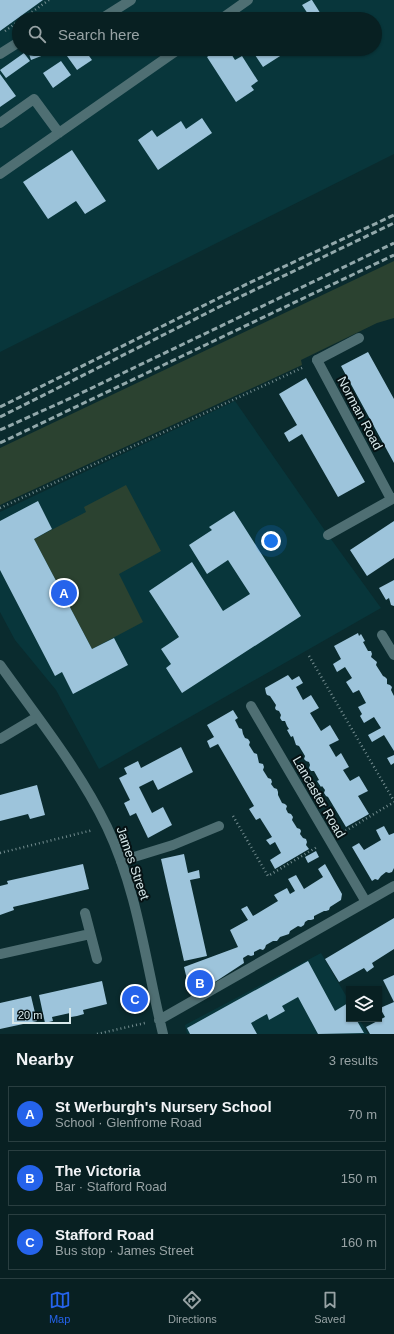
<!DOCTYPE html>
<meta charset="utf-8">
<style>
body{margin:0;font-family:Arial,sans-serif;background:#11282a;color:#f1f3f6}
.controls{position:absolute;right:12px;bottom:12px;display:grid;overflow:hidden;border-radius:0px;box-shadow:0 1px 3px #0004}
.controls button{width:36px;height:36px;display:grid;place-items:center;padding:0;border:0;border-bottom:1px solid #293e40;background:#082022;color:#f1f3f6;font:20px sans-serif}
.scale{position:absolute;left:12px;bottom:10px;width:59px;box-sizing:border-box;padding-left:4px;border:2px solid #d8e9eb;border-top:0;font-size:11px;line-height:14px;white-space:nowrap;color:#d8e9eb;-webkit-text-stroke:3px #051113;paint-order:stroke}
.you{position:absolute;left:271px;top:541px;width:14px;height:14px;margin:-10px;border:3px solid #fff;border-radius:50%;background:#1a73e8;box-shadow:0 0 0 6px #1a73e833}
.badge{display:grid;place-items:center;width:26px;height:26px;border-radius:50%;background:#2563eb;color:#fff;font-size:13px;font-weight:700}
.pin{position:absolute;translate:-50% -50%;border:2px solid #fff;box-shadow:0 1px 4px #0006}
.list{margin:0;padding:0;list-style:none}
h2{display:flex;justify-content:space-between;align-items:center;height:52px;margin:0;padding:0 16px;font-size:17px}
h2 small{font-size:13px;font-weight:400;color:#98a3a5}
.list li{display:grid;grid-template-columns:26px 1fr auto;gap:12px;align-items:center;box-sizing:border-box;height:56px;margin:0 8px 8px;padding:0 8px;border:1px solid #293e40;border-radius:0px}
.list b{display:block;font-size:15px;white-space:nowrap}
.list p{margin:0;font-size:13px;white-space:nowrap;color:#98a3a5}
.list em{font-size:13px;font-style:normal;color:#98a3a5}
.icon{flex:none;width:22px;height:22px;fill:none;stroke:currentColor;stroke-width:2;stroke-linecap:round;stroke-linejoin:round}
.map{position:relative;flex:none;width:394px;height:1034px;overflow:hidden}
.search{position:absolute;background:#082022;box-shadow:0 1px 3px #0004;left:12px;right:12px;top:12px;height:44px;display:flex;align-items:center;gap:10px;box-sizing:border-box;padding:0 14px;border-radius:22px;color:#98a3a5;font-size:15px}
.sheet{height:244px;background:#082022}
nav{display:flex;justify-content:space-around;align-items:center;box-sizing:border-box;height:56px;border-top:1px solid #293e40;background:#082022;font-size:11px;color:#98a3a5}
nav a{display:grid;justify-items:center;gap:2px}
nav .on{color:#2563eb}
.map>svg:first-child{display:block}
.built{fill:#08363b;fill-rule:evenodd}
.green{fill:#2b4230}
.building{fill:#9dc4db}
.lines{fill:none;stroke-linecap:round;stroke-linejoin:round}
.path{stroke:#738c8f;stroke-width:2.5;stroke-dasharray:1 3;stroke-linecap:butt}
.lane{stroke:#4f6f73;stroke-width:10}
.street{stroke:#4f6f73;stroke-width:10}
.rail{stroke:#92a8ab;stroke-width:3;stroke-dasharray:6 3;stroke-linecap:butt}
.labels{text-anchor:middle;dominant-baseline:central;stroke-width:4;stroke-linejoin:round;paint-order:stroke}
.street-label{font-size:13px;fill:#d8e9eb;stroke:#051113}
</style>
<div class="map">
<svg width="394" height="1034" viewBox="0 0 394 1034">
<rect width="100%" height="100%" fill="#0a2b2e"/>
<!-- built -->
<path class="built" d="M0 0H394V154L0 352ZM19 19H375V49H19Z
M235 401 328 535 381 608 99 769 56 690 15 640 0 612V512Z
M321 953 349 1001V1019H359L368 1034H187L185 1025Z"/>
<!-- green -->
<path class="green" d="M394 261V318L377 323 301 360 302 365 0 505V448Z
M126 485 161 551 119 574 143 622 92 649 34 539 86 512 84 507Z"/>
<!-- building -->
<path class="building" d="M0 0H43L0 31Z
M311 0H312L324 19H306L304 17 308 14 302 5Z
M293 12 297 19H282Z
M34 49H47L49 53 31 60 28 51Z
M50 49H64L65 50 51 53Z
M77 49H84L92 60 77 70 67 56Z
M218 49H228L235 60 242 56 258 81 251 86 254 90 236 102 207 57Z
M251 49H291L263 67Z
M24 53 30 61 6 78 0 70Z
M61 61 71 75 53 88 43 73Z
M0 74 16 96 0 107Z
M202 118 212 133 158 170 138 140 152 130 157 137 181 121 186 129Z
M72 150 106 201 85 214 76 201 48 219 23 182Z
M368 352 394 399V463L341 366Z
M306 378 365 482 338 497 302 434 289 442 284 433 297 425 279 394Z
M38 501 52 529 34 539 92 649 114 638 128 665 73 694 62 672 55 676 0 570V521Z
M234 511 301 616 182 693 166 668 171 664 161 649 179 637 149 591 192 562 223 611 250 594 228 560 207 574 189 545 212 530 209 527Z
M394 521V558L367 576 350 550Z
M394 580V606L391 605 389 598 386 600 379 588Z
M358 633 359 636 361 634 365 641 363 642 368 651H371L372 654 371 657 377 662 376 665 383 676 385 677 387 679V684L390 685 392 687 391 690 394 696V751L384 735 372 742 368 735 381 728 374 717 364 723 360 716 362 714 358 707 366 703 359 690 353 693 346 682 352 678 345 667 337 672 333 664 341 659 334 646Z
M288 675 292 680 299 676 303 683 296 687 303 700 311 695 319 708 310 713 321 731 330 725 339 740 329 745 336 757 341 753 349 767 343 770 350 781 359 776 368 791 358 796 369 814 346 827 328 797 326 796 324 793 325 790 322 786 321 787 317 781 319 780 314 771H311L309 768 310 765 309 762 306 761 304 759 305 756 299 746 296 745 293 736 291 737 287 730 289 729 287 726 285 721H282L280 718 281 715 279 711 276 710 275 708 276 705 270 696 267 695 266 693 265 688Z
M233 710 238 718 235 720 239 728 242 729 243 734 245 738 248 739 250 742 249 745 254 753 257 754 259 763 263 764 264 767 263 770 268 778 271 779 272 782 271 784 274 788 277 789 278 792V795L282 803 285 804 287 806 286 809 288 813 291 814 293 817 292 820 297 828 300 829 301 831 300 834 303 838 306 839 307 842 306 845 309 849 275 869 270 860 281 853 275 842 270 845 266 840 272 837 260 818 256 820 249 809 254 806 218 744 210 748 207 741 214 737 207 725Z
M181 747 193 772 158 790 153 780 139 787 152 813 163 807 172 825 148 838 136 813 130 816 124 803 130 800 119 778 127 774 124 768 138 761 141 768Z
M394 755V763L391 765 387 758Z
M37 785 45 815 30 819 28 814 0 821V795Z
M384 826 389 835 394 833V868L392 872 389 873 386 872 381 876 378 880 375 879 372 881 352 847 359 843 364 850 381 840 376 830Z
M316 851 319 857 308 863 305 857Z
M184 854 188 873 199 870 200 878 190 880 207 956 184 961 161 859Z
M83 864 89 889 13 907 14 910 0 915V886L8 884 7 881Z
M325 864 342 894 341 900 330 907 329 910 326 911H324L314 916V919L311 920H308L305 922 304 925 301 927 298 926 290 931 289 934 280 937 277 941H273L266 945 265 948 263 950 260 949 254 952V955L251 956 248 955 243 958 244 963 195 995 190 992 184 967 238 947 230 930 248 920 241 909 247 906 253 916 278 901 274 895 287 888 290 894 295 891 288 879 296 875 304 889 323 877 318 869Z
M394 918V949L372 963 374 967 367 972 364 968 339 982 325 959Z
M308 961 335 1011 348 1003 349 1006V1019H356L364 1033 318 1034 298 997 282 1006 285 1011 269 1020 267 1014 251 1023 257 1034H190L187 1028Z
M394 975V1034H370L366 1027 385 1017 380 1008 394 1002 383 980Z
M102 981 107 1004 83 1010 84 1014 77 1016 71 1017 70 1013 52 1017 53 1021 45 1023 39 995Z
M31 996 37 1021 0 1029V1003Z"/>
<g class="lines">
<!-- path -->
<path class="path" d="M22 19 49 0
M5 31 19 21
M0 508 304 367
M309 656 394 801
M233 816 268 876 317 847
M342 833 394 802
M0 853 93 830
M97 1034 145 1023"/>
<!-- lane -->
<path class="lane" d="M101 19 131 0
M221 19 248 0
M0 54 19 42
M0 123 34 99 59 133
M0 174 179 49
M317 360 359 338
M121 861 173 845 219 826"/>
<!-- street -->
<path class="street" d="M317 360 391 499
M328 535 394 498
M382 635 394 655
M0 665C37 717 79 769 107 827 138 892 146 965 163 1034
M251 706 366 902
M0 739 37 717
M85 913 97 959
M0 954 90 934
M159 1020 394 886"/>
<!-- rail -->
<path class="rail" d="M0 407 249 283 394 215
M0 417 221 306 394 223
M0 430 73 397 394 243
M0 443 394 255"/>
</g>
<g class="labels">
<!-- street labels -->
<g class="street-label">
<text transform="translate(360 413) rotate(62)">Norman Road</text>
<text transform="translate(319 797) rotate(60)">Lancaster Road</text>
<text transform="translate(133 863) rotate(71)">James Street</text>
</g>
</g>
</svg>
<div class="controls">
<button><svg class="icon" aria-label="layers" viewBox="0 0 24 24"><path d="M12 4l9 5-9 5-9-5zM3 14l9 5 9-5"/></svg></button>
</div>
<div class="scale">20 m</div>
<div class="you"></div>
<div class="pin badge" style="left:64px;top:593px">A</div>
<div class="pin badge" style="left:200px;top:983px">B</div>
<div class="pin badge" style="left:135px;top:999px">C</div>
<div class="search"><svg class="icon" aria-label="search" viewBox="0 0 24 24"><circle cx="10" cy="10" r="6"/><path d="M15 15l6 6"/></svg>Search here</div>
</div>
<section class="sheet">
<h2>Nearby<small>3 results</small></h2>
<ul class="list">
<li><span class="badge">A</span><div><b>St Werburgh's Nursery School</b><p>School · Glenfrome Road</p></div><em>70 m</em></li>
<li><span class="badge">B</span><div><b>The Victoria</b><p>Bar · Stafford Road</p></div><em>150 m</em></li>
<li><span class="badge">C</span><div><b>Stafford Road</b><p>Bus stop · James Street</p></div><em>160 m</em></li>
</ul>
</section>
<nav>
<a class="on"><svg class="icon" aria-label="map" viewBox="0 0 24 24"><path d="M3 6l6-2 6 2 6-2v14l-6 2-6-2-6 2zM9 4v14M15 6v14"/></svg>Map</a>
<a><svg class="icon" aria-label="directions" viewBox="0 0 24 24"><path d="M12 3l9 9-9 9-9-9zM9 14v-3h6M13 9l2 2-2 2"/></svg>Directions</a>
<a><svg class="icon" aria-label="saved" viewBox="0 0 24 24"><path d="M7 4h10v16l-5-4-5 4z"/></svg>Saved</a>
</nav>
